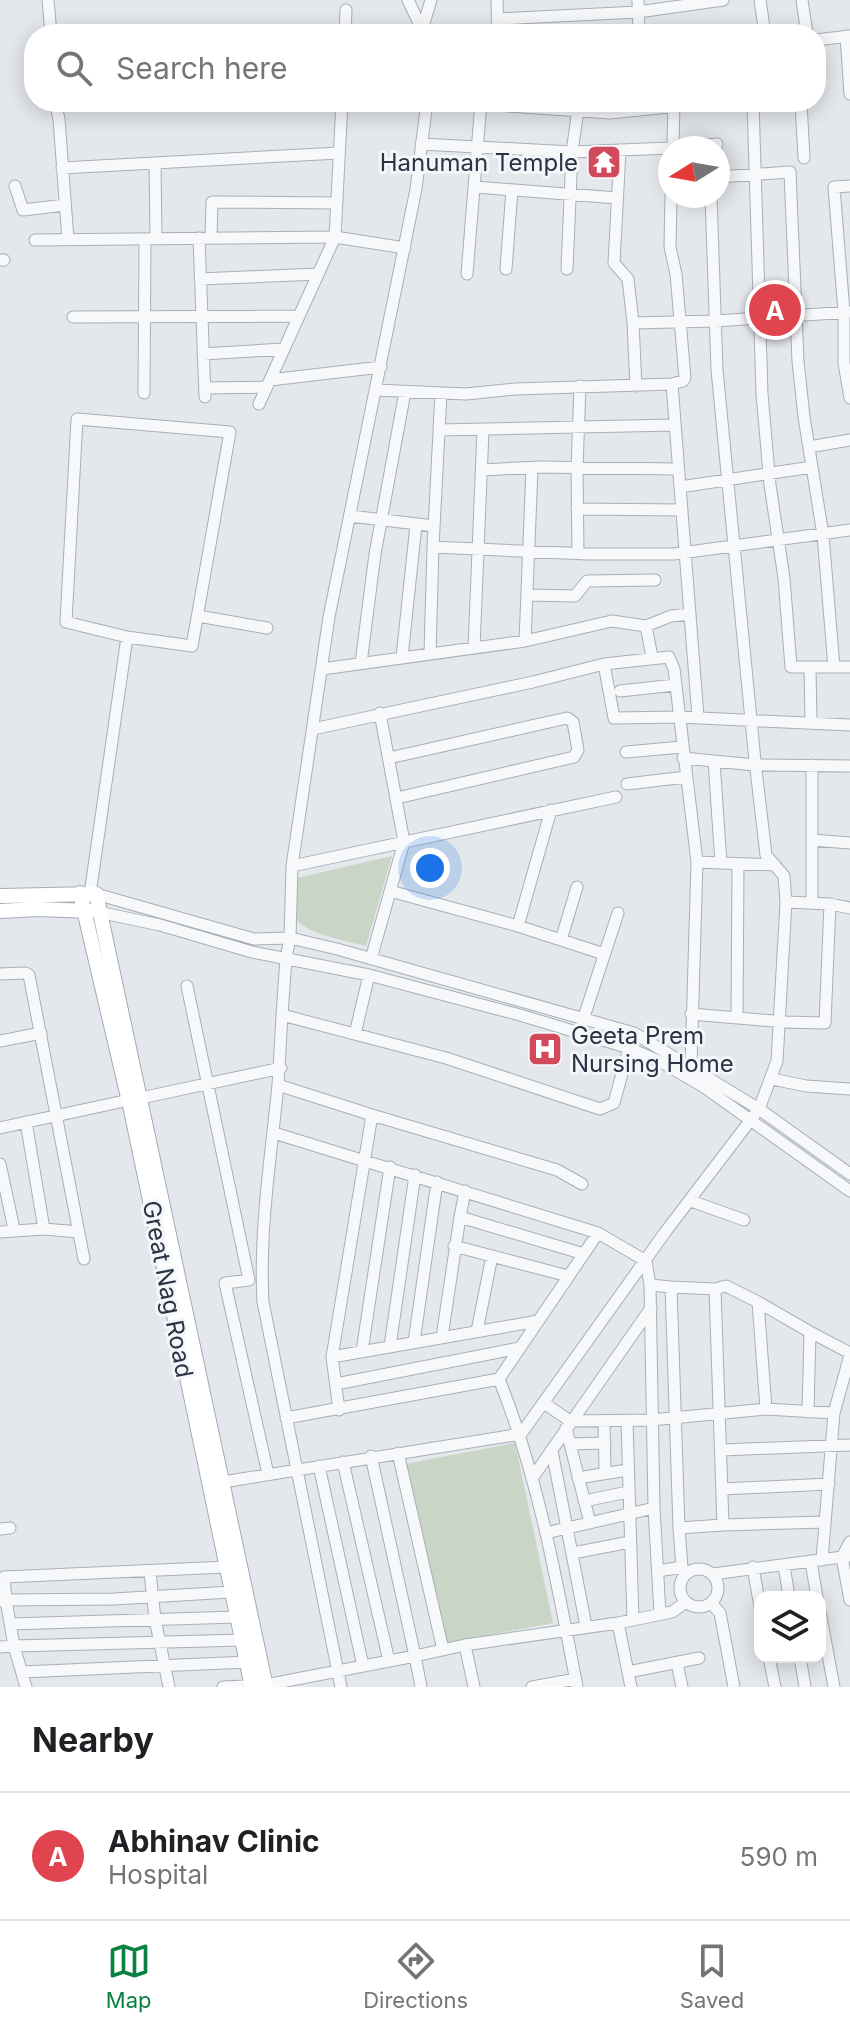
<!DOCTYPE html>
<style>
body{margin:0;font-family:Inter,sans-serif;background:#f6f6f6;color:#202124}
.controls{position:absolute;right:24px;bottom:24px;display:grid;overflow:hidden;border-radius:16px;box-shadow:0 4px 20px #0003}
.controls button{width:72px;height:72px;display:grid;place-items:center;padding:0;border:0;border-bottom:2px solid #e0e0e0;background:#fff;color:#202124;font:40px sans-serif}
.compass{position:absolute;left:658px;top:136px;width:72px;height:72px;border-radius:50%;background:#fff;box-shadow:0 4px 20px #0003;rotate:259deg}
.you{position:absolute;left:430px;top:868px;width:28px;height:28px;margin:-20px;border:6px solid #fff;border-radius:50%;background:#1a73e8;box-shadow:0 0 0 12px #1a73e833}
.badge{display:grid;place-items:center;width:52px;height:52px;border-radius:50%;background:#0b8043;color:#fff;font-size:26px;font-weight:700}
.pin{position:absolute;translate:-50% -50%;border:4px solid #fff;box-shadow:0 2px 8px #0006}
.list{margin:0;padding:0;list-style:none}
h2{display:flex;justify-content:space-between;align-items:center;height:104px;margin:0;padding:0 32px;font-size:34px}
h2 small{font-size:26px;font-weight:400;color:#757577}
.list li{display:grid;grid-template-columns:52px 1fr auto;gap:24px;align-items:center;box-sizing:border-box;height:128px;padding:0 32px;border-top:2px solid #e0e0e0}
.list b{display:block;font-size:30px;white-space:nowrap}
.list p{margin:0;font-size:26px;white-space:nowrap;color:#757577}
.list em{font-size:26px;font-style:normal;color:#757577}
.icon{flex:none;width:44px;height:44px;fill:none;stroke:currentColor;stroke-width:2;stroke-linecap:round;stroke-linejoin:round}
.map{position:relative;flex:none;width:850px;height:1687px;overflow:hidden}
.search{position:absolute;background:#fff;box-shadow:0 4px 20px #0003;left:24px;right:24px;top:24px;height:88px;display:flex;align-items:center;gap:20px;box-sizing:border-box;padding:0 28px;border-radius:32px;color:#757577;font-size:30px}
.sheet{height:232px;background:#fff}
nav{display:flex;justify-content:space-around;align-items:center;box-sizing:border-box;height:112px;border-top:2px solid #e0e0e0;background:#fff;font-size:22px;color:#757577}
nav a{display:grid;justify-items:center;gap:4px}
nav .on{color:#0b8043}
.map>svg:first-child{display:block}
.green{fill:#c9d6c5}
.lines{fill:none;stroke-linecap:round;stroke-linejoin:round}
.minor-casing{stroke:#a9aeb7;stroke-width:13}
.major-casing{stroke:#a3abb8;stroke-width:16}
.minor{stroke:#f7f8fa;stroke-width:11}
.major{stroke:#fff;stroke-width:14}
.labels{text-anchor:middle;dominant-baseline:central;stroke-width:6;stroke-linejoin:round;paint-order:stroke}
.poi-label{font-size:24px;fill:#2b3445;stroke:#f4f6f9;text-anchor:end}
.street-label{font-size:24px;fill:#2b3445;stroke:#f4f6f9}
</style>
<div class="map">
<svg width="850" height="1687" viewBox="0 0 850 1687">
<rect width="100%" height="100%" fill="#e4e7ec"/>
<!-- green -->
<path class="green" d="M392 856 366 946C345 940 296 934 292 910 290 901 295 888 297 878Z
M515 1443 553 1623 446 1643 405 1464Z"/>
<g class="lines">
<!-- minor casing -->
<g class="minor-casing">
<path id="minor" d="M48 0 51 34
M408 0 424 34
M497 0 498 34
M638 0 639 34
M760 0 765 34
M802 0 807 34
M497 19 638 12 723 0
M422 30 431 0
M345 34 346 10
M846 36 850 94
M816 40 850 36
M55 102 59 119 68 240
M753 102 762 394 770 485 784 578 791 667H850
M801 102 804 158
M481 104 610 113 716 102
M421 144 572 152 670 148
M673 148 674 102
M677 148 717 144
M620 150 614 263 628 279 633 323 715 321 850 312
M155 163 156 239
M62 168 339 153
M718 177 790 172 798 361 804 417 823 535 834 667
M15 186 23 210 65 205
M850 186 834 187 844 312V363L850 398
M475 187 617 198
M671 196 670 247 676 274 685 378 683 381 672 384
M199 238 205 397
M211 238 212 202 337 203
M35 240 335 237 405 248
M0 260H4
M506 269 512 190
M567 269 572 152 579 102
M467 274 481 102
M200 279 318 274
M73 317 299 316
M633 323 636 386
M203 354 284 349
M270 380 381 367
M205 388 267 387
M376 390 466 394 515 389 672 384 698 717
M144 393 145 239
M259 404 335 237 342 102
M77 419 230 432 192 646 127 637 66 622Z
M440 430 674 425
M809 447 850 440
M482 470 539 467 677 469
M680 487 812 467
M577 509 682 510
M350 516 434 526
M433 547 587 554H674L850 530
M578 553 577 468 580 386
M528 595 575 596 587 581 655 580
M198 616 267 628
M646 626 652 657
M525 641 532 469
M474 648 483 430
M430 654 433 547 441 393
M402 657 416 525
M361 663 375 554 405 392
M604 664 614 718 679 717 850 725
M810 667 811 723
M322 669 525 641 612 621 646 626 671 616 690 614
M620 691 675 685
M313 729 533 682 604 664 669 657 674 669 697 862 691 1066
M626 752 682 747
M389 758 567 718 573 722 578 750 574 757 397 798
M683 758 755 765 850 766
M714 761 721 863 775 865
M812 765V903
M627 784 686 777
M812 840 850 843
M697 862 721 863
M292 866 616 797
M390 891 518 926 604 954
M90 894 127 637
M96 894 254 939 290 938 337 949 634 1033 759 1109 850 1174
M786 902 830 904 850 908
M98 912 160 925 252 952 369 975 520 1015 629 1048 663 1063 704 1087 850 1191
M518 926 551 810
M561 940 577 887
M371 959 404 842 380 713
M0 974 25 973 29 975 84 1259
M187 986 249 1280 225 1283 268 1474
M691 1014 785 1022 825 1023 830 904
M282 1015 286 958 290 938 292 866 329 617 416 189 427 102
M737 1018 738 864
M583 1020 618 913
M355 1034 369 975
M0 1041 41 1033
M772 1079 806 1086 850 1089
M278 1085 282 1015 446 1058 600 1109 614 1103 629 1048
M141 1098 281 1068
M372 1115 557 1170 582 1184
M26 1122 44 1229
M0 1128 129 1100
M274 1133 598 1233 646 1261 650 1285 654 1508 660 1614
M0 1164 14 1229
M465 1191 460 1217 584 1254
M691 1201 744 1220
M0 1232 44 1229 79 1232
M454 1246 568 1276
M650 1285 671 1287 679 1528 682 1567 685 1575
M671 1287 715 1289 723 1525 679 1528
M758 1302 810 1332 808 1412
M477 1331 492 1256
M810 1332 850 1353
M442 1337 460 1217
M414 1342 437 1182
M390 1346 415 1175
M362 1351 390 1167
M332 1357 538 1321
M499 1379C539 1479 557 1582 577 1687
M336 1384 519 1348
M544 1403 570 1421 651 1420 766 1409 758 1302 726 1286 715 1289
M766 1409 834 1413 850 1355
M339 1410 332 1357 372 1115 278 1085C271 1157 259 1230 263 1302L341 1687
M286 1418 499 1379 598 1233
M604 1421 605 1472
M627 1421 633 1620
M566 1428 590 1523
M570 1444 605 1443
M722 1450 850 1445
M552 1451 586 1626
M398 1453 443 1650
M371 1456 415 1656 465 1645 618 1623
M343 1462 389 1661
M319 1466 363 1666
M533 1477 651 1308
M578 1478 627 1470
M223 1482 521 1434 666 1231 759 1109 777 1061 786 902 784 876 766 855 755 761 717 370 711 196
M723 1489 829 1484
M584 1501 628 1492
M723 1525 825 1522
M0 1529 10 1528
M546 1533 654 1508
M850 1542 842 1557 850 1600
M573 1553 630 1542
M822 1560 834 1413
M811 1562 817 1597
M784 1565 789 1597
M753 1567 760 1607
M680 1588a19 19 0 1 1 38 0a19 19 0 1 1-38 0Z
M658 1571 682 1567
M150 1572 155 1619 169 1687
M713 1574 850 1556
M231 1592 114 1599 6 1600 14 1646 243 1640
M2 1601 6 1600 4 1577 226 1567
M711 1603 720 1613 734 1687
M820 1612 834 1687
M10 1624 237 1617
M465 1645 474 1687
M0 1647 14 1646 26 1687
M769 1657 775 1687
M800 1657 805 1687
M677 1663 682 1687
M22 1672 247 1662
M628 1672 699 1658
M223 1687 266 1685 415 1656 421 1687
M532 1687 576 1679
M631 1687 618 1623 672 1612 686 1602"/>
</g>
<!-- major casing -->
<g class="major-casing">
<path id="major" d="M80 893 131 1110 252 1687
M0 896 96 894 266 1687
M0 911 37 909 90 911"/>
</g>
<!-- minor -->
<use href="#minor" class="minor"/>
<!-- major -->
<use href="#major" class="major"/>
</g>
<!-- icons -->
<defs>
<g id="temple-square" transform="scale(1.8)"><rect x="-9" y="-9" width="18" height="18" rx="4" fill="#d1495b" stroke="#f4f6f9"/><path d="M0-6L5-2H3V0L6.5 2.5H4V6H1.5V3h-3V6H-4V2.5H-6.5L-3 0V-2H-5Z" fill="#fff"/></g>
<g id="hospital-square" transform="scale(1.8)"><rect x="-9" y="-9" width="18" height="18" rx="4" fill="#d1495b" stroke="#f4f6f9"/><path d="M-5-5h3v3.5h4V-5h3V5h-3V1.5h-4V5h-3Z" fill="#fff"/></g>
</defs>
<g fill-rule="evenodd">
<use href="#temple-square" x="604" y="162"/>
<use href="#hospital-square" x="545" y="1049"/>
</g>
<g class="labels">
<!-- poi labels -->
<g class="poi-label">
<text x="578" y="162">Hanuman Temple</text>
<text x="571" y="1035" text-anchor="start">Geeta Prem<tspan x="571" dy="28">Nursing Home</tspan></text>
</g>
<!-- street labels -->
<g class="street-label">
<text transform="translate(168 1289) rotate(79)">Great Nag Road</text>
</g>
</g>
</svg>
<div class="controls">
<button><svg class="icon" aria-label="layers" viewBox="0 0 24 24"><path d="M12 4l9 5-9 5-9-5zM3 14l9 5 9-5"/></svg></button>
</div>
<svg class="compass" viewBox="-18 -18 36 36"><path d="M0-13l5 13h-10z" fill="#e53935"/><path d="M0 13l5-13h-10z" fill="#757577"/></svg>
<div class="you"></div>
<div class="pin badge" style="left:775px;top:310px;background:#e0444e">A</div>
<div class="search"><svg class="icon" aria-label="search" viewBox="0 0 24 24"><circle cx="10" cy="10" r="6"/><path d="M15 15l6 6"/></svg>Search here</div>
</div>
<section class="sheet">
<h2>Nearby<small></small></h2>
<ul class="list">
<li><span class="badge" style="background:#e0444e">A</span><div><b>Abhinav Clinic</b><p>Hospital</p></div><em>590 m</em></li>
</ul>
</section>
<nav>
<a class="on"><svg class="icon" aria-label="map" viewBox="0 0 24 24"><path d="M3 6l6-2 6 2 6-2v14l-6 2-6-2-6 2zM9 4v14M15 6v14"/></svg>Map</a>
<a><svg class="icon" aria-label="directions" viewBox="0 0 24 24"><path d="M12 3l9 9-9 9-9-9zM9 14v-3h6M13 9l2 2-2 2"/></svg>Directions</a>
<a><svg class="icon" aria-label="saved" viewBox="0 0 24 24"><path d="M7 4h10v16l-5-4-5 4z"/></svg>Saved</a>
</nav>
